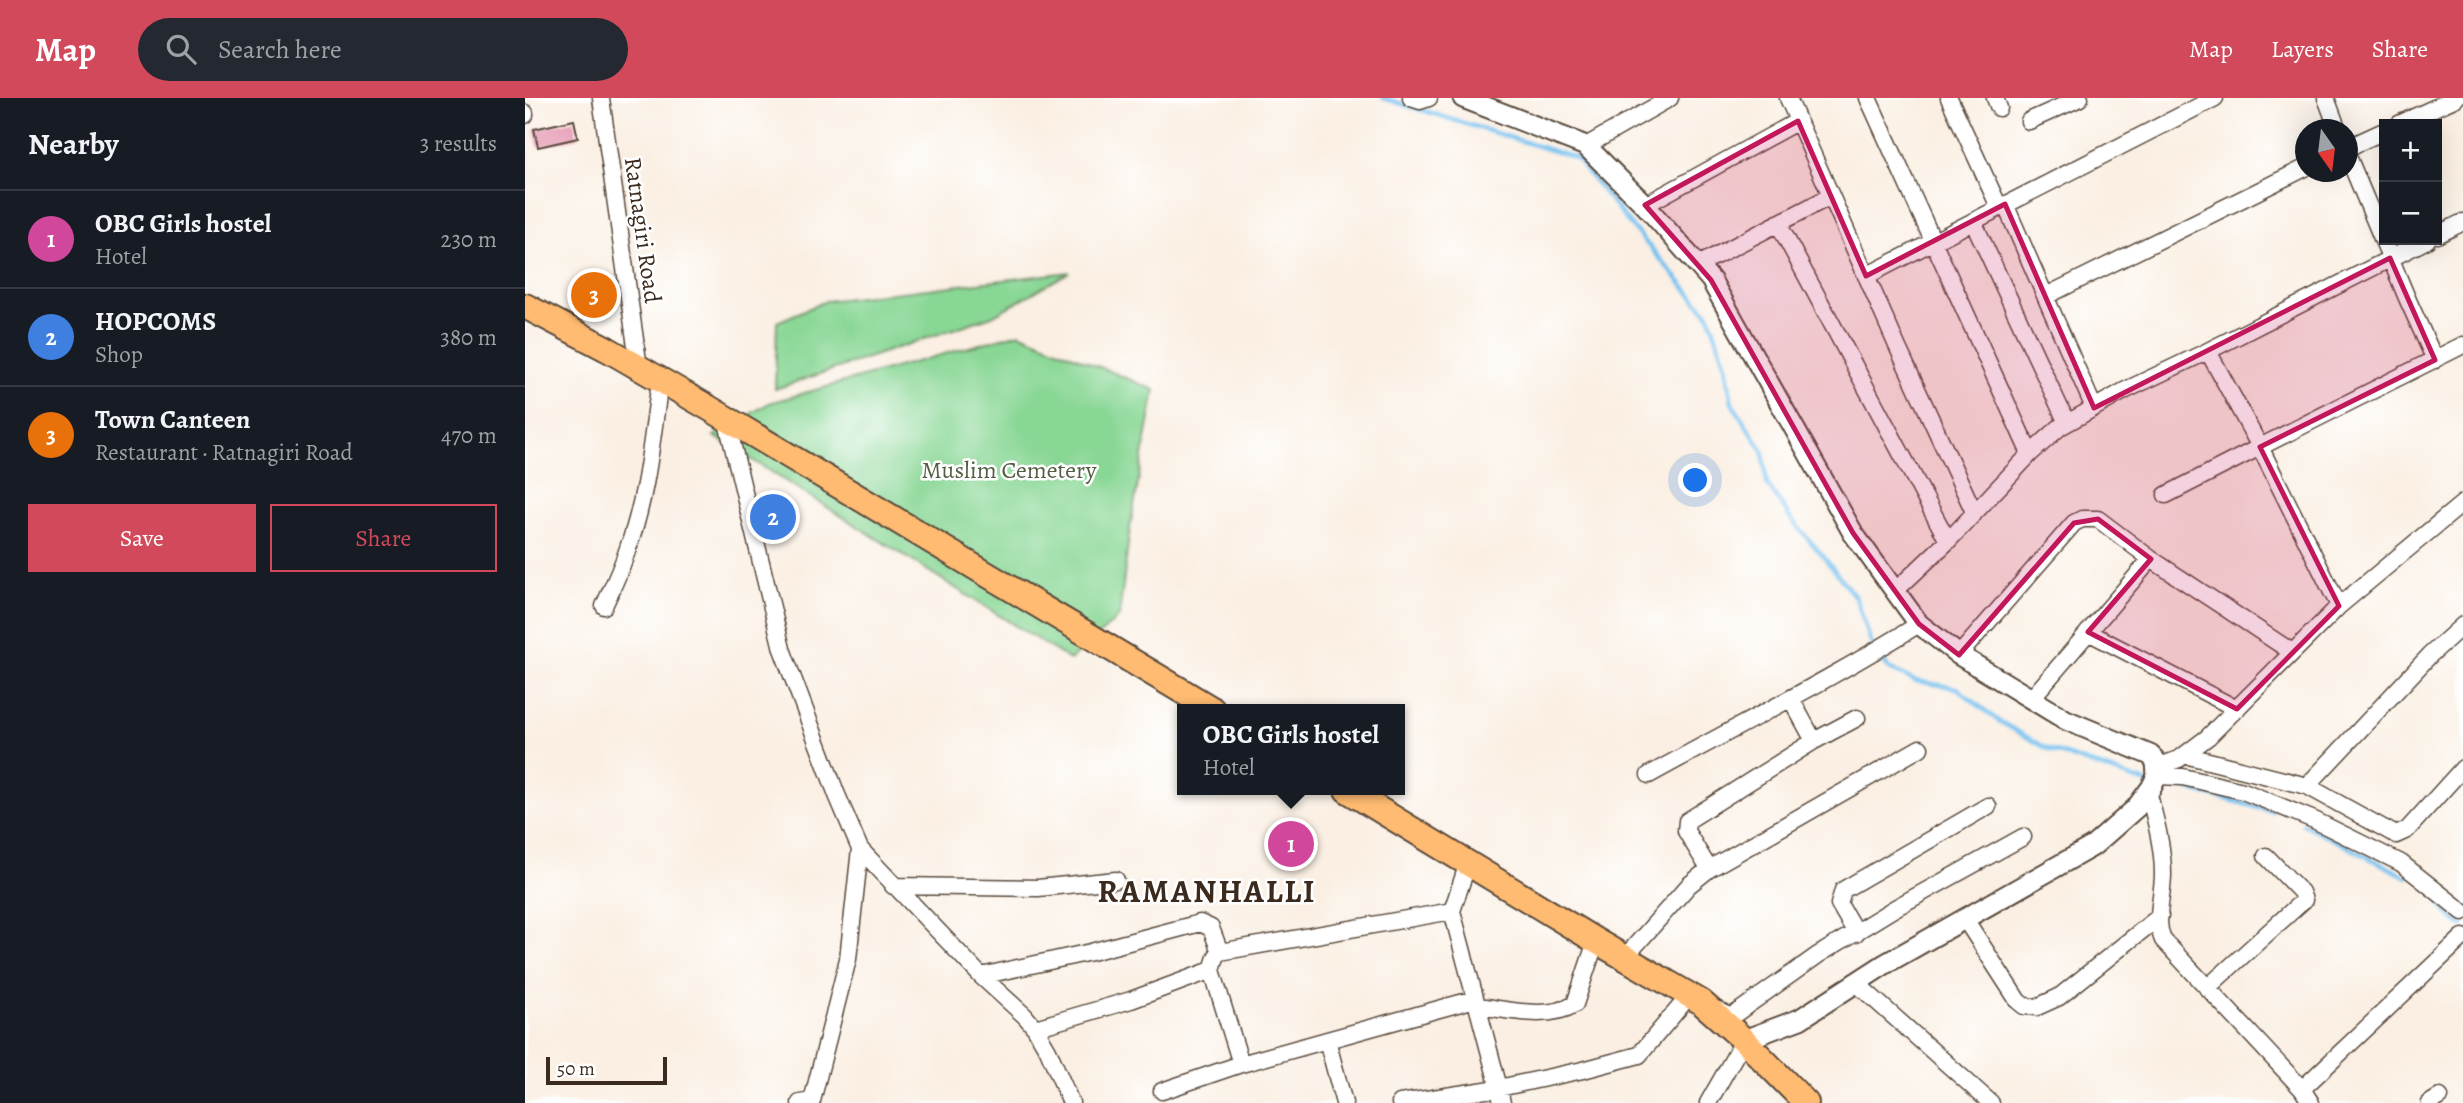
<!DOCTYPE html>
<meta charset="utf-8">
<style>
body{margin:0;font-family:Alegreya,serif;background:#242831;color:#f1f3f6}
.controls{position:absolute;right:21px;top:21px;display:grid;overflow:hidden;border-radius:0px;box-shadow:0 7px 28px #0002}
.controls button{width:63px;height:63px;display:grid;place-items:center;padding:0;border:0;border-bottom:2px solid #363941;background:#171b24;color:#f1f3f6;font:35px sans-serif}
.compass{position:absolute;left:1770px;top:21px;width:63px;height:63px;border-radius:50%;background:#171b24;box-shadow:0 7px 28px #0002;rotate:166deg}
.scale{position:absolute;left:21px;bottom:18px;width:121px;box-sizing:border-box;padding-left:7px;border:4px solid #3b2a1e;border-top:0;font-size:19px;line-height:24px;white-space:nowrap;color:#3b2a1e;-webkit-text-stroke:5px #fff;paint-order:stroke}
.you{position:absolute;left:1171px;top:383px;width:24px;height:24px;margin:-18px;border:5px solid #fff;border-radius:50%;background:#1a73e8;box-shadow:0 0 0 10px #1a73e833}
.badge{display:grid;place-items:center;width:46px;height:46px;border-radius:50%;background:#d1495b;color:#fff;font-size:23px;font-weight:700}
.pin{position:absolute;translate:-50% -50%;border:4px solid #fff;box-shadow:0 2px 7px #0006}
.popup{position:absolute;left:652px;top:606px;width:228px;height:91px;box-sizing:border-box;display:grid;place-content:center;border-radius:0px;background:#171b24;filter:drop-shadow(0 2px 5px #0005);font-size:23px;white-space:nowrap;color:#9ea1a6}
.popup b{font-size:26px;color:#f1f3f6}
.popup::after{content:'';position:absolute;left:50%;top:100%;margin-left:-14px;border:14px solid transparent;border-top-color:#171b24}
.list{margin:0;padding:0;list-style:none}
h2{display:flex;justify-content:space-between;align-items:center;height:91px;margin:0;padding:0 28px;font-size:30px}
h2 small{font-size:23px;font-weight:400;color:#9ea1a6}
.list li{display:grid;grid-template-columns:46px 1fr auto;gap:21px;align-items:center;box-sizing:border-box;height:98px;padding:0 28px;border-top:2px solid #363941}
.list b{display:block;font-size:26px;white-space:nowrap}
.list p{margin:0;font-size:23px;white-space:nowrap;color:#9ea1a6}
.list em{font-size:23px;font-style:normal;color:#9ea1a6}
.actions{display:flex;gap:14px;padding:21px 28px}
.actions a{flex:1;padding:16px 0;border:2px solid #d1495b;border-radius:0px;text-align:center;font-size:24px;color:#d1495b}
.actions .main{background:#d1495b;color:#fff}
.icon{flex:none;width:38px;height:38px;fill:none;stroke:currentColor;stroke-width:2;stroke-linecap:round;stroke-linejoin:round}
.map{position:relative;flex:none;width:1938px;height:1005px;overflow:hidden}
header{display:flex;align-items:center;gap:42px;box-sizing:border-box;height:98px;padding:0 35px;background:#d1495b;color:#fff}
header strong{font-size:33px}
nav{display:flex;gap:38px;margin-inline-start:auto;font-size:24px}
.search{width:490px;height:63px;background:#242831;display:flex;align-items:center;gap:18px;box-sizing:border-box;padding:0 24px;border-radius:38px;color:#9ea1a6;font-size:26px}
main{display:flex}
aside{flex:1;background:#171b24}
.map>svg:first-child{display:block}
.green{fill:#89d795;stroke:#62805a;stroke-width:2}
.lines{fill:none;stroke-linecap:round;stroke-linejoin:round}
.stream{stroke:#75c1ef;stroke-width:4.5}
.building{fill:#e28fad}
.minor-casing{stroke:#58483b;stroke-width:19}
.tertiary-casing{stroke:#58483b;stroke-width:23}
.primary-casing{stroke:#58483b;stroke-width:28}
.minor{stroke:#fff;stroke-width:16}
.tertiary{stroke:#fff;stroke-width:19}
.primary{stroke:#ffbb71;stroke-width:24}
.marked{fill:#c2185b;fill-opacity:0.2;stroke:#c2185b;stroke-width:5;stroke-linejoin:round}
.labels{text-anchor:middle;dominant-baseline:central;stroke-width:5;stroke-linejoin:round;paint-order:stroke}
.street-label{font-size:24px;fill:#3b2a1e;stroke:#fff}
.park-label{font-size:24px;fill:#525e42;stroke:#fff}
.district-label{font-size:32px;font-weight:bold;letter-spacing:2px;fill:#3b2a1e;stroke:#fff}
</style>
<header>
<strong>Map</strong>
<div class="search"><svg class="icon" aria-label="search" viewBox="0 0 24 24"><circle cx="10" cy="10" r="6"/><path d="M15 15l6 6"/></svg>Search here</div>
<nav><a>Map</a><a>Layers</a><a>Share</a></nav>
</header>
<main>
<aside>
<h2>Nearby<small>3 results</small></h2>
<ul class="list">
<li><span class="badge" style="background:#d1479c">1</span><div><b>OBC Girls hostel</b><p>Hotel</p></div><em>230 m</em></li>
<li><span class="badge" style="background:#3f7fe0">2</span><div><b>HOPCOMS</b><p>Shop</p></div><em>380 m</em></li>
<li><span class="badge" style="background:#e8710a">3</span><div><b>Town Canteen</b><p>Restaurant · Ratnagiri Road</p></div><em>470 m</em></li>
</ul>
<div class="actions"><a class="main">Save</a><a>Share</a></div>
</aside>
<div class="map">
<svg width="1938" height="1005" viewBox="0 0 1938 1005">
<rect width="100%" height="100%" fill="#fff"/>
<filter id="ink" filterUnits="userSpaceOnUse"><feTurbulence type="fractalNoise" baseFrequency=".0143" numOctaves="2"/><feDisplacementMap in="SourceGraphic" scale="14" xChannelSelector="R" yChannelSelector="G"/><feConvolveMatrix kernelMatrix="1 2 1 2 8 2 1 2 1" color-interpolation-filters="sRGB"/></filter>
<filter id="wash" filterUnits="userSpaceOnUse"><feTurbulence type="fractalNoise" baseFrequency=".00686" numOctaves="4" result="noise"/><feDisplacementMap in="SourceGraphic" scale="28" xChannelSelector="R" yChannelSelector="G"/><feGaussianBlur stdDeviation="1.57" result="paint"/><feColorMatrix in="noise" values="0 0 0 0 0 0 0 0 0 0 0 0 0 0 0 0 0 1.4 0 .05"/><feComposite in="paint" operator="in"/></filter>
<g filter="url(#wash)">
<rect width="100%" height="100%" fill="#faefe2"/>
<!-- green -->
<path class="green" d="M545 174 467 218 250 291 252 224 301 203Z
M494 235 630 292 605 430 594 519 545 562 189 338 244 305Z"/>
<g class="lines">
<!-- stream -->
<path class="stream" d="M858 0 1051 60 1108 130 1184 217 1201 267 1207 305 1238 353 1242 386 1266 421 1298 458 1331 500 1348 550
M1353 557 1364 571 1391 583 1432 590 1472 622 1523 651 1621 685
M1633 686 1650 688 1747 713
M1778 726 1882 779
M1914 803 1922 815 1938 828"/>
</g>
<g id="blocks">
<!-- building -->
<path class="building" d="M49 22 53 40 13 49 9 31Z"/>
</g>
</g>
<g filter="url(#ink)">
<use href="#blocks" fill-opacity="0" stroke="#58483b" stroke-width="2"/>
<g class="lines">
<!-- minor casing -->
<g class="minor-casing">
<path id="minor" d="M76 0 114 270
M886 0 895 3 904 0
M1263 0 1373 250 1449 414
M1343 0 1505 356
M1424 0 1474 109
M1470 0 1474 10
M1801 0 1813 32
M0 15V17
M1504 23 1555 0
M1874 26 1931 0
M1061 48 1145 0
M1822 50 1859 33
M1822 56 1882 200 1910 262
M1480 106 1569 310
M1120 107 1273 23
M1448 123 1542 325
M1253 125 1423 443
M1912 137 1938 124
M1902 142 1683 253 1735 349 1938 247
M1173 167 1306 98
M1341 178 1690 0
M1521 198 1780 70
M201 320 257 551 312 697 335 751 456 878 566 854 675 825 686 830 695 854
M1641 397 1735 349 1814 508
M1369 494 1423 443 1505 356 1535 329 1601 292 1683 253
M79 508C87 490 96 472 102 453 122 399 127 340 135 283
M1563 534 1712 611
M1434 557 1549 425 1557 421H1573L1626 461 1767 554
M1266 601 1289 643
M1506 601 1626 461
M1660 657 1782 688 1871 737 1882 732 1938 670
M1632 669 1654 661 1683 639 1814 508 1938 405
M1124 677C1214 627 1307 581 1394 526
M1632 678 1658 679 1718 693 1789 722 1876 765 1938 814
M1782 688 1905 557 1938 527
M1623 693C1630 720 1638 748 1638 776 1638 797 1629 822 1638 842L1777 991 1786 1005
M943 765 927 813 695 854 691 859 687 872 716 966 950 901
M1184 771 1161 733 1162 723 1289 643 1332 620
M368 788 513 790 591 782
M1440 821 1493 903 1499 908 1512 909 1534 899 1635 818
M1331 835 1314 806 1318 792 1463 708
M1091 853 1101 858 1164 787 1184 771 1395 650
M456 878 500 918 510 930 606 902 687 872
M1330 884 1466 1005
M1682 890 1779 802 1776 794 1741 758
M952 908C982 911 1023 923 1050 906L1071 843
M1193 912 1206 919 1293 857 1370 810 1498 739
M510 930 523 952 546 1005
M802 942 819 1005
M1777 991 1938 839
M637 993 716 966
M275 1005 287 1003 323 861 335 751
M875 1005 974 990 927 813
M977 1005 974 990 1058 972 1114 957 1165 897
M1183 1005 1219 942
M1905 1005 1915 999"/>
</g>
<!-- tertiary casing -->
<g class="tertiary-casing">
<path id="tertiary" d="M938 0 1061 48 1120 107 1186 182 1328 435 1394 526 1434 557 1541 622 1625 657 1631 663 1632 678 1626 690 1611 710 1568 748 1360 866 1275 921 1219 942"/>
</g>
<!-- primary casing -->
<g class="primary-casing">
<path id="primary" d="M0 208 82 251 184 310 687 611
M822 692 1071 843 1176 904 1219 942 1281 1005"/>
</g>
<!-- minor -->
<use href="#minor" class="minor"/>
<!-- tertiary -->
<use href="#tertiary" class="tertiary"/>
<!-- primary -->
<use href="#primary" class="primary"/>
</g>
</g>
<!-- marked area -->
<path class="marked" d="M1273 23 1341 178 1480 106 1569 310 1865 160 1910 262 1735 349 1814 508 1712 611 1563 534 1626 461 1573 421 1549 425 1434 557 1394 526 1328 435 1186 182 1120 107Z"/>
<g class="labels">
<!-- street labels -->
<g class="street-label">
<text transform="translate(118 132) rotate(82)">Ratnagiri Road</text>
</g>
<!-- park labels -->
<g class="park-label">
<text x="484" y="372">Muslim Cemetery</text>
</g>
<!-- district labels -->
<g class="district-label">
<text x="682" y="793">RAMANHALLI</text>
</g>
</g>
</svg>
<div class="controls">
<button>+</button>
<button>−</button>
</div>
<svg class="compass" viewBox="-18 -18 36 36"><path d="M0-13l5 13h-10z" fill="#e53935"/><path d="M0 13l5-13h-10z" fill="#9ea1a6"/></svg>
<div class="scale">50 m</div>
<div class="you"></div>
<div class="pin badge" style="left:766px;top:746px;background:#d1479c">1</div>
<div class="popup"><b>OBC Girls hostel</b>Hotel</div>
<div class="pin badge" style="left:248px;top:419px;background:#3f7fe0">2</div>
<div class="pin badge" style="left:69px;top:197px;background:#e8710a">3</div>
</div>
</main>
